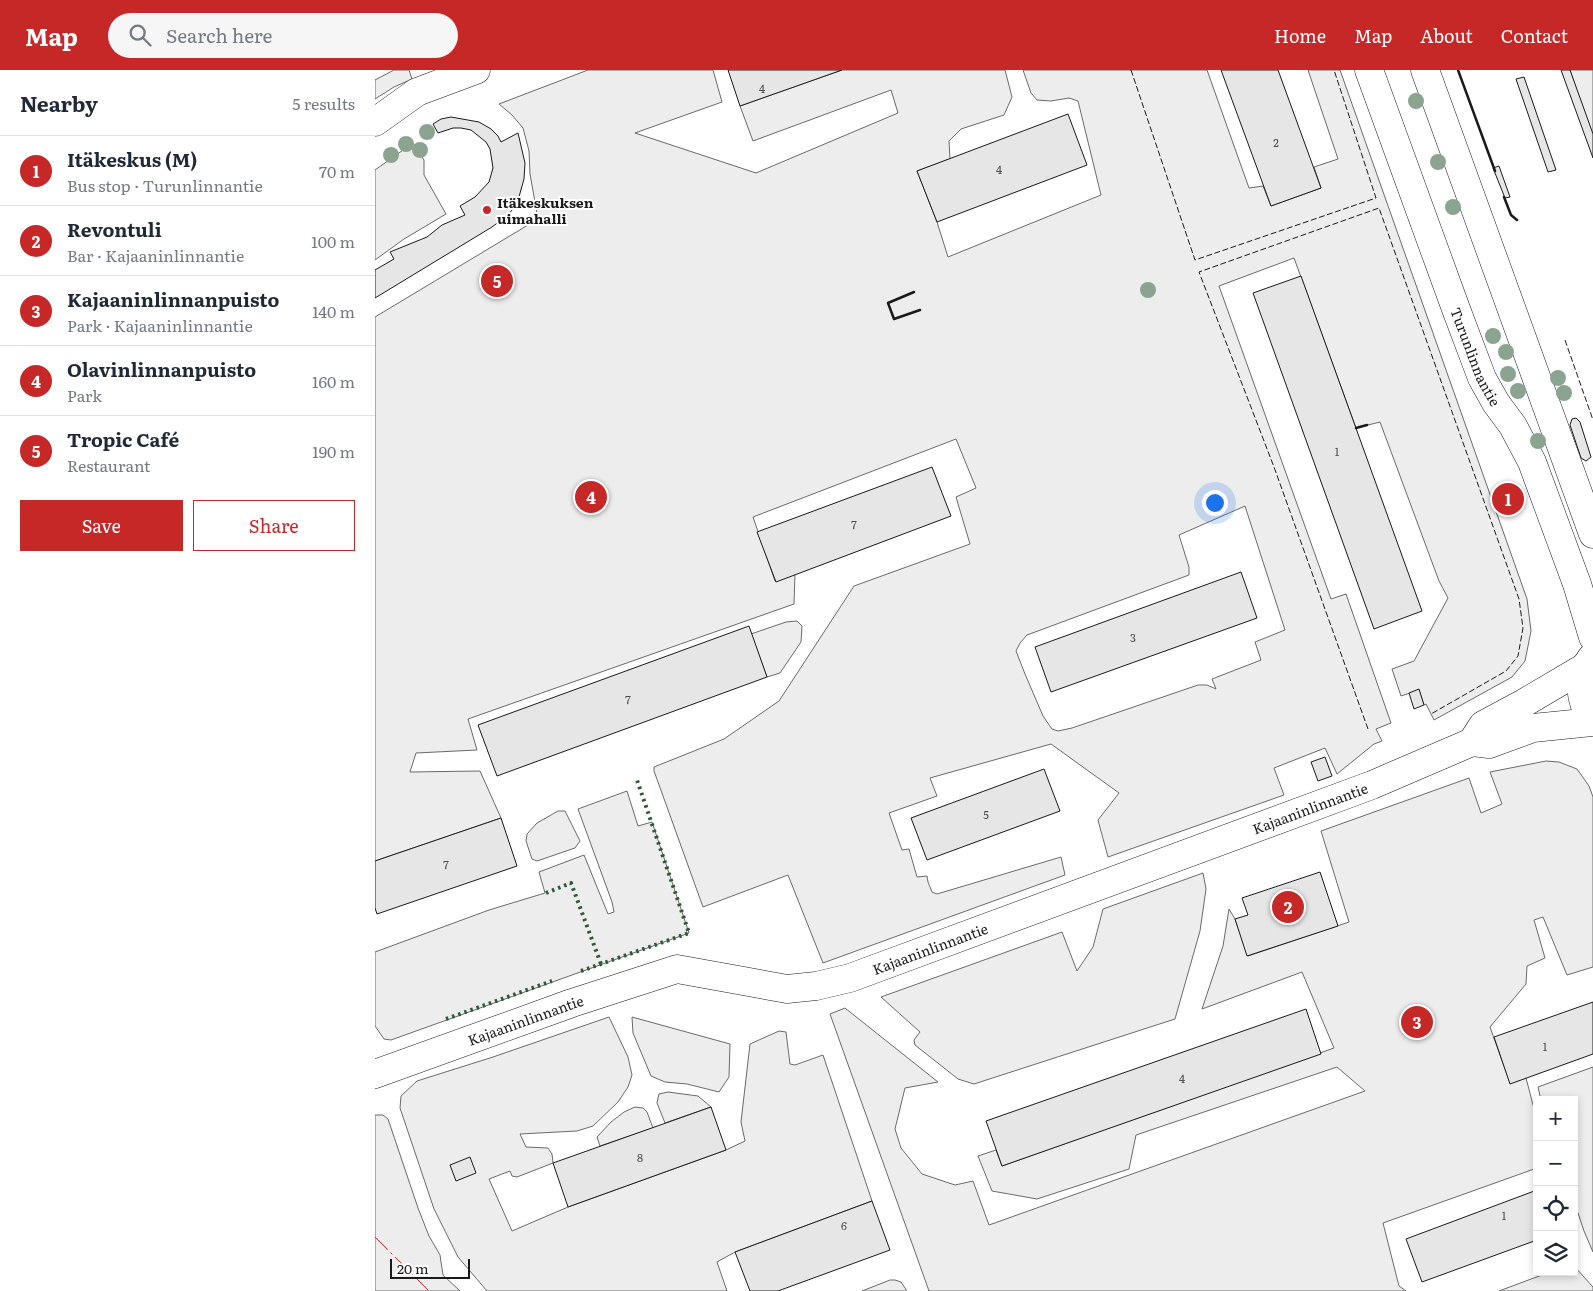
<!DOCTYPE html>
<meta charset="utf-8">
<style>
body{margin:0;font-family:Literata,serif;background:#f6f6f7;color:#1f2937}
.controls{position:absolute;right:15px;bottom:15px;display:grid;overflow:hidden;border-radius:0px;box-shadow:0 2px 8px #0003}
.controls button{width:45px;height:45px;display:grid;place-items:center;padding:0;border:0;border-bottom:1px solid #e0e1e3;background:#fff;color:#1f2937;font:25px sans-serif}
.scale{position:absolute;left:15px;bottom:12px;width:80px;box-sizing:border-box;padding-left:5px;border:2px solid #1a1a1a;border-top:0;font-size:14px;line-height:18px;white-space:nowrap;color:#1a1a1a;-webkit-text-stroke:4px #fff;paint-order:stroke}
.you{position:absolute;left:839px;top:432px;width:18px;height:18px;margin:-12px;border:4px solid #fff;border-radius:50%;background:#1a73e8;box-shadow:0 0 0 8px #1a73e833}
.badge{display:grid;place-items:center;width:32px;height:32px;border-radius:50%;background:#c62828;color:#fff;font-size:16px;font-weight:700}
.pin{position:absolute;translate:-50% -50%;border:2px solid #fff;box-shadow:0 1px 5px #0006}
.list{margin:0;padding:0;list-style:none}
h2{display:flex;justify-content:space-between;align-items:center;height:65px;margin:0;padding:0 20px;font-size:21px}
h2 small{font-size:16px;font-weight:400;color:#747a83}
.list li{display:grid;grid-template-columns:32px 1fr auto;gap:15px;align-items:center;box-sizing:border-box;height:70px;padding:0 20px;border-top:1px solid #e0e1e3}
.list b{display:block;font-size:19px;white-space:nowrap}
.list p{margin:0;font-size:16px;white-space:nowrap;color:#747a83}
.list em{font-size:16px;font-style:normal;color:#747a83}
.actions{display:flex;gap:10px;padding:15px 20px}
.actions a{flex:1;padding:11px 0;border:1px solid #c62828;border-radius:0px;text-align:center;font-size:18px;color:#c62828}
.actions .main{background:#c62828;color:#fff}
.icon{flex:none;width:28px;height:28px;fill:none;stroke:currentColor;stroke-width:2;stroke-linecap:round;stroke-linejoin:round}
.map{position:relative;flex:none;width:1218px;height:1221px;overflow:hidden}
header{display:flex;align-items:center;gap:30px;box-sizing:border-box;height:70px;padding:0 25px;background:#c62828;color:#fff}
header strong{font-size:24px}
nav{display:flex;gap:28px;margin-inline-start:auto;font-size:18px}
.search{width:350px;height:45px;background:#f6f6f7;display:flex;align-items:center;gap:12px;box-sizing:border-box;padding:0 18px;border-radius:28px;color:#747a83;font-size:19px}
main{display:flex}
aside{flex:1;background:#fff}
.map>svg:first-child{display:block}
.built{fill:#ededed;stroke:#6a6a6a;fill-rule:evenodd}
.building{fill:#e6e6e6;stroke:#1a1a1a}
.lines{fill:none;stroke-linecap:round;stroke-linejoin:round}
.minor-casing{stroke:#1a1a1a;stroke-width:29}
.major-casing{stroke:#1a1a1a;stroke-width:29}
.minor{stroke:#fff;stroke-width:28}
.major{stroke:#fff;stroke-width:28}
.hedge{stroke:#2b5a34;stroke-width:4;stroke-dasharray:2.5 4;stroke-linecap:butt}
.fence{stroke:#1a1a1a;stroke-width:1;stroke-dasharray:6 2.5;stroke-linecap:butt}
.wall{stroke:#1a1a1a;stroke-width:2.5}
.power{stroke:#c62828;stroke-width:1;stroke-dasharray:18 4 2.5 4;stroke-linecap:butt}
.tree{fill:#8aa48f}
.poi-dot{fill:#c62828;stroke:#fff;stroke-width:2}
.labels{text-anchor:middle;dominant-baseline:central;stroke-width:4;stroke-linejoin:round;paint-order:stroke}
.number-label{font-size:11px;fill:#4d4d4d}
.poi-label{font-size:14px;font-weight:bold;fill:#1a1a1a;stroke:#fff;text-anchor:start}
.street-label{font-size:14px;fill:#1a1a1a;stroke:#fff}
</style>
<header>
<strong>Map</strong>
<div class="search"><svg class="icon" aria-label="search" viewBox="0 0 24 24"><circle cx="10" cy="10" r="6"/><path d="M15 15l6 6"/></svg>Search here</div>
<nav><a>Home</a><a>Map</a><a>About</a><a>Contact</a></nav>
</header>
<main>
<aside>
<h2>Nearby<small>5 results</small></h2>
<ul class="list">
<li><span class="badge">1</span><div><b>Itäkeskus (M)</b><p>Bus stop · Turunlinnantie</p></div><em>70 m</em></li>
<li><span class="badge">2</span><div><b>Revontuli</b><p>Bar · Kajaaninlinnantie</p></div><em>100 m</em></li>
<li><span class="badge">3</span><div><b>Kajaaninlinnanpuisto</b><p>Park · Kajaaninlinnantie</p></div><em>140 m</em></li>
<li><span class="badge">4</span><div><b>Olavinlinnanpuisto</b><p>Park</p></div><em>160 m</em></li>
<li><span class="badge">5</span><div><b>Tropic Café</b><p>Restaurant</p></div><em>190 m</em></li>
</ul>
<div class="actions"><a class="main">Save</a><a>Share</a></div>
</aside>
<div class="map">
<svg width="1218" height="1221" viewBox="0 0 1218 1221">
<rect width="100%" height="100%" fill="#fff"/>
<!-- built -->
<path class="built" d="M19 0H34L37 9 19 17 0 29V10Z
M213 0H338L347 32 260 63 381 103 523 43 516 20 378 71 365 36 467 0H630L637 27 629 45 586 59 574 71 575 89 542 101 562 152 573 187 726 125 703 31 694 28 676 31 662 30 656 23 648 0H832L874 118 888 116 896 136 946 118 939 97 963 89 933 0H965L1152 529 1156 561 1150 591 1137 607 1059 650 1051 634 1049 635 1044 620 1026 626 1017 599 1039 591 1073 528 1064 511 1005 352 981 358 919 188 844 216 956 529 971 524 1016 653 1001 659 1007 671 999 674 962 704 950 678 899 698 909 725 733 787 723 750 744 723 676 674 555 708 562 726 514 743 527 780 534 779 542 807 552 806 553 812 557 822 562 824 686 787 690 805 448 893 413 805 328 837 279 701V697L349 669 404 631 479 516 595 474 581 427 601 418 581 369 378 447 400 511 420 504 419 534 93 649 102 680 41 683 35 702 105 701 126 748 0 791V247L163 149 155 104 154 81 148 58 137 45 124 34ZM870 436 910 560 880 572 886 590 837 609 841 619 832 615H823L697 658 683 661 677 659 668 646 650 604 641 581 645 573 652 565 814 505V497L804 465Z
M1195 0H1218V69Z
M38 73 49 90V105L71 144 29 169 0 190V100Z
M422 551 427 556 426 572 405 603 392 607 376 564 411 552Z
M1171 691 1184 692 1202 699 1214 716 1218 727V897L1192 905 1168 847 1159 850 1170 888 1152 896 1151 914 1115 957 1135 1013 1151 1008 1162 1050V1098L1008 1153 1024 1216 1031 1221H554L455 944 470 938 563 1012 530 1018 520 1059 526 1078 547 1104 580 1115 598 1111 614 1155 990 1021 962 997 761 1065 754 1099 662 1129 617 1121 603 1086 621 1080 627 1096 959 978 927 902 827 939 848 876 854 839 860 849 873 886 974 852 946 761 1094 708 1106 743 1127 734 1115 702Z
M252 721 263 756 277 752 314 863 16 970 9 969 0 956V882L114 840 170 823 164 802 209 785 233 844 239 842 237 832 203 739Z
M183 741H190L205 771 200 778 162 791 157 789 151 771 152 764 162 753Z
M828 803 831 819 825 861 800 949 599 1014 583 1009 540 975 539 970 545 962 506 927 687 862 702 901 718 877 728 839Z
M234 947 253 987 257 1005 253 1017 243 1032 218 1056 202 1061 145 1064 151 1077 173 1078 177 1084 178 1093 142 1107 137 1106 135 1101 114 1109 137 1161 193 1137 351 1080 370 1071 366 1052 375 974 404 961 411 962 415 994 420 995 448 985 497 1131 360 1182 342 1192 352 1221H112L83 1187 59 1139 25 1038 26 1026 42 1011 118 987Z
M257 947 355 974 354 1007 344 1022 312 1014 290 1012 276 1006 258 963Z
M1218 997V1182L1209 1161 1199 1131V1030H1166L1163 1017Z
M293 1022 323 1026 336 1037 290 1053 282 1033 283 1028 284 1024Z
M260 1037 268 1038 272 1042 278 1058 225 1076 222 1067 236 1052 249 1042Z
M0 1045H8L13 1049 43 1138 54 1166 65 1185 68 1205 85 1221H0Z
M1199 1196 1218 1217V1221H1124L1175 1202H1199Z
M515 1210H520L526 1212 532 1221H487Z"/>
<!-- building -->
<path class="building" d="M353 0H467L365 36Z
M846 0H903L946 118 896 136Z
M1186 0H1195L1218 64V88Z
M1149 7 1181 100 1173 102 1141 9Z
M693 44 712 95 562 152 542 101Z
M76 47 104 52 116 59 123 66 126 72 143 63 150 93 149 109 142 134 133 145 117 157 0 228V200L19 189 15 182 52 167 67 155 90 145 85 136 100 127 114 112 118 98 115 79 111 72 96 60 86 58H78L63 63 58 54 66 49Z
M1124 96 1135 127 1130 128 1118 98Z
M926 206 1047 541 999 559 878 223Z
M1201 348 1205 352 1216 387 1211 391 1206 388 1195 355 1197 349Z
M557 397 576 446 401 512 382 462Z
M866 502 882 548 676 622 660 577Z
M374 556 392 607 122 706 103 655Z
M1044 619 1049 635 1039 639 1034 623Z
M950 687 957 706 943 711 936 692Z
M669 699 685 741 552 790 536 748Z
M126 748 142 796 2 844 0 838V791Z
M945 802 963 856 872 886 860 849 873 845 867 828Z
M1218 932V984L1135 1014 1119 967Z
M931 939 946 984 627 1096 611 1051Z
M336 1037 351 1080 193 1137 178 1093Z
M95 1087 101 1103 81 1111 75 1095Z
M1162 1120V1170L1047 1212 1031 1169Z
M497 1131 515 1180 403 1221H375L360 1182Z"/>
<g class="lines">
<!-- minor casing -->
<g class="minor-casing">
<g id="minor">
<path d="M0 52 42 22 101 0"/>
<path d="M1097 672 1108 655 1149 633 1210 597"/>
<path id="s1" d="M0 1004 197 933 302 899 412 919 441 916 475 908 997 715 1097 672 1114 674 1158 658 1218 652"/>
</g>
</g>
<!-- major casing -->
<g class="major-casing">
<g id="major">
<path id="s2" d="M994 0 1081 239 1107 308 1121 333 1138 356 1157 392 1202 514 1218 567"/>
<path d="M1050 0 1218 464"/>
<path d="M1218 586C1201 606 1204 630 1218 651"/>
</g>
</g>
<!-- minor -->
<use href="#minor" class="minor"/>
<!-- major -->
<use href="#major" class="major"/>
<!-- hedge -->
<path class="hedge" d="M171 823 196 813 226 894
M206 901 314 863 262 710
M71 949 177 911"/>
<!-- fence -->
<path class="fence" d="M756 0 820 190 1001 128 959 0
M1190 270 1218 350
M993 659 899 397 824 202 1004 138 1144 529 1148 558 1143 586 1131 601 1056 644"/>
<!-- wall -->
<path class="wall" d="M1083 0 1120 101
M1129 127 1136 145 1142 150
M539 222 513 233 519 249 545 240
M981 358 992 355"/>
<!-- power -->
<path class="power" d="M0 1167 54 1221"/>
</g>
<!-- trees -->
<g class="tree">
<circle cx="1041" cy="31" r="8"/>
<circle cx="52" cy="62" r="8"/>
<circle cx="31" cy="74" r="8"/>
<circle cx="45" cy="80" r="8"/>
<circle cx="16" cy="85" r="8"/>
<circle cx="1063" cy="92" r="8"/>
<circle cx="1078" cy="137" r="8"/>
<circle cx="773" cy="220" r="8"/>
<circle cx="1118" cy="266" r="8"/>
<circle cx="1131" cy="282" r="8"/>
<circle cx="1133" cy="304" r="8"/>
<circle cx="1183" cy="308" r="8"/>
<circle cx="1143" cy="321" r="8"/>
<circle cx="1189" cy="323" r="8"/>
<circle cx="1163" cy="371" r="8"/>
</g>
<!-- markers -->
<circle class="poi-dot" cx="112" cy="140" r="5"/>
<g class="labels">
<!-- number labels -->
<g class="number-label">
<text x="387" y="18">4</text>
<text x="901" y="72">2</text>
<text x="624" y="99">4</text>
<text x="962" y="381">1</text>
<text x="479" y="454">7</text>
<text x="758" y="567">3</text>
<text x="253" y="629">7</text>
<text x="611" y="744">5</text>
<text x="71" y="794">7</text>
<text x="1170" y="976">1</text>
<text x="807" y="1008">4</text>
<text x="265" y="1087">8</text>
<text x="1129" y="1145">1</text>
<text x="469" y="1155">6</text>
</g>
<!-- poi labels -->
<g class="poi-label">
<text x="122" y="132">Itäkeskuksen<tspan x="122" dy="16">uimahalli</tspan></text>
</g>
<!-- street labels -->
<g class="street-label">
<text stroke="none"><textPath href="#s2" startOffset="306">Turunlinnantie</textPath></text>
<text stroke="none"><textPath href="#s1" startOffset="986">Kajaaninlinnantie</textPath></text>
<text stroke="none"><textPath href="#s1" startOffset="581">Kajaaninlinnantie</textPath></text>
<text stroke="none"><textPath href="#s1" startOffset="160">Kajaaninlinnantie</textPath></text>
</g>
</g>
</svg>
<div class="controls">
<button>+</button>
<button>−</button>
<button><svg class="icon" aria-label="locate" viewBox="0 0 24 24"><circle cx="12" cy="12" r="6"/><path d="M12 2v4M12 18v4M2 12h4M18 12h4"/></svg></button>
<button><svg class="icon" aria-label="layers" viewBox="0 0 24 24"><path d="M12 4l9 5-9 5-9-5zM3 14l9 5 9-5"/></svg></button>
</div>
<div class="scale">20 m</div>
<div class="you"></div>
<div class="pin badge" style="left:1133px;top:429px">1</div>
<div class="pin badge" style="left:913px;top:837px">2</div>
<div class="pin badge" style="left:1042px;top:952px">3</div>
<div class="pin badge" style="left:216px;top:427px">4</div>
<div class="pin badge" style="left:122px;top:211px">5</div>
</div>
</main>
